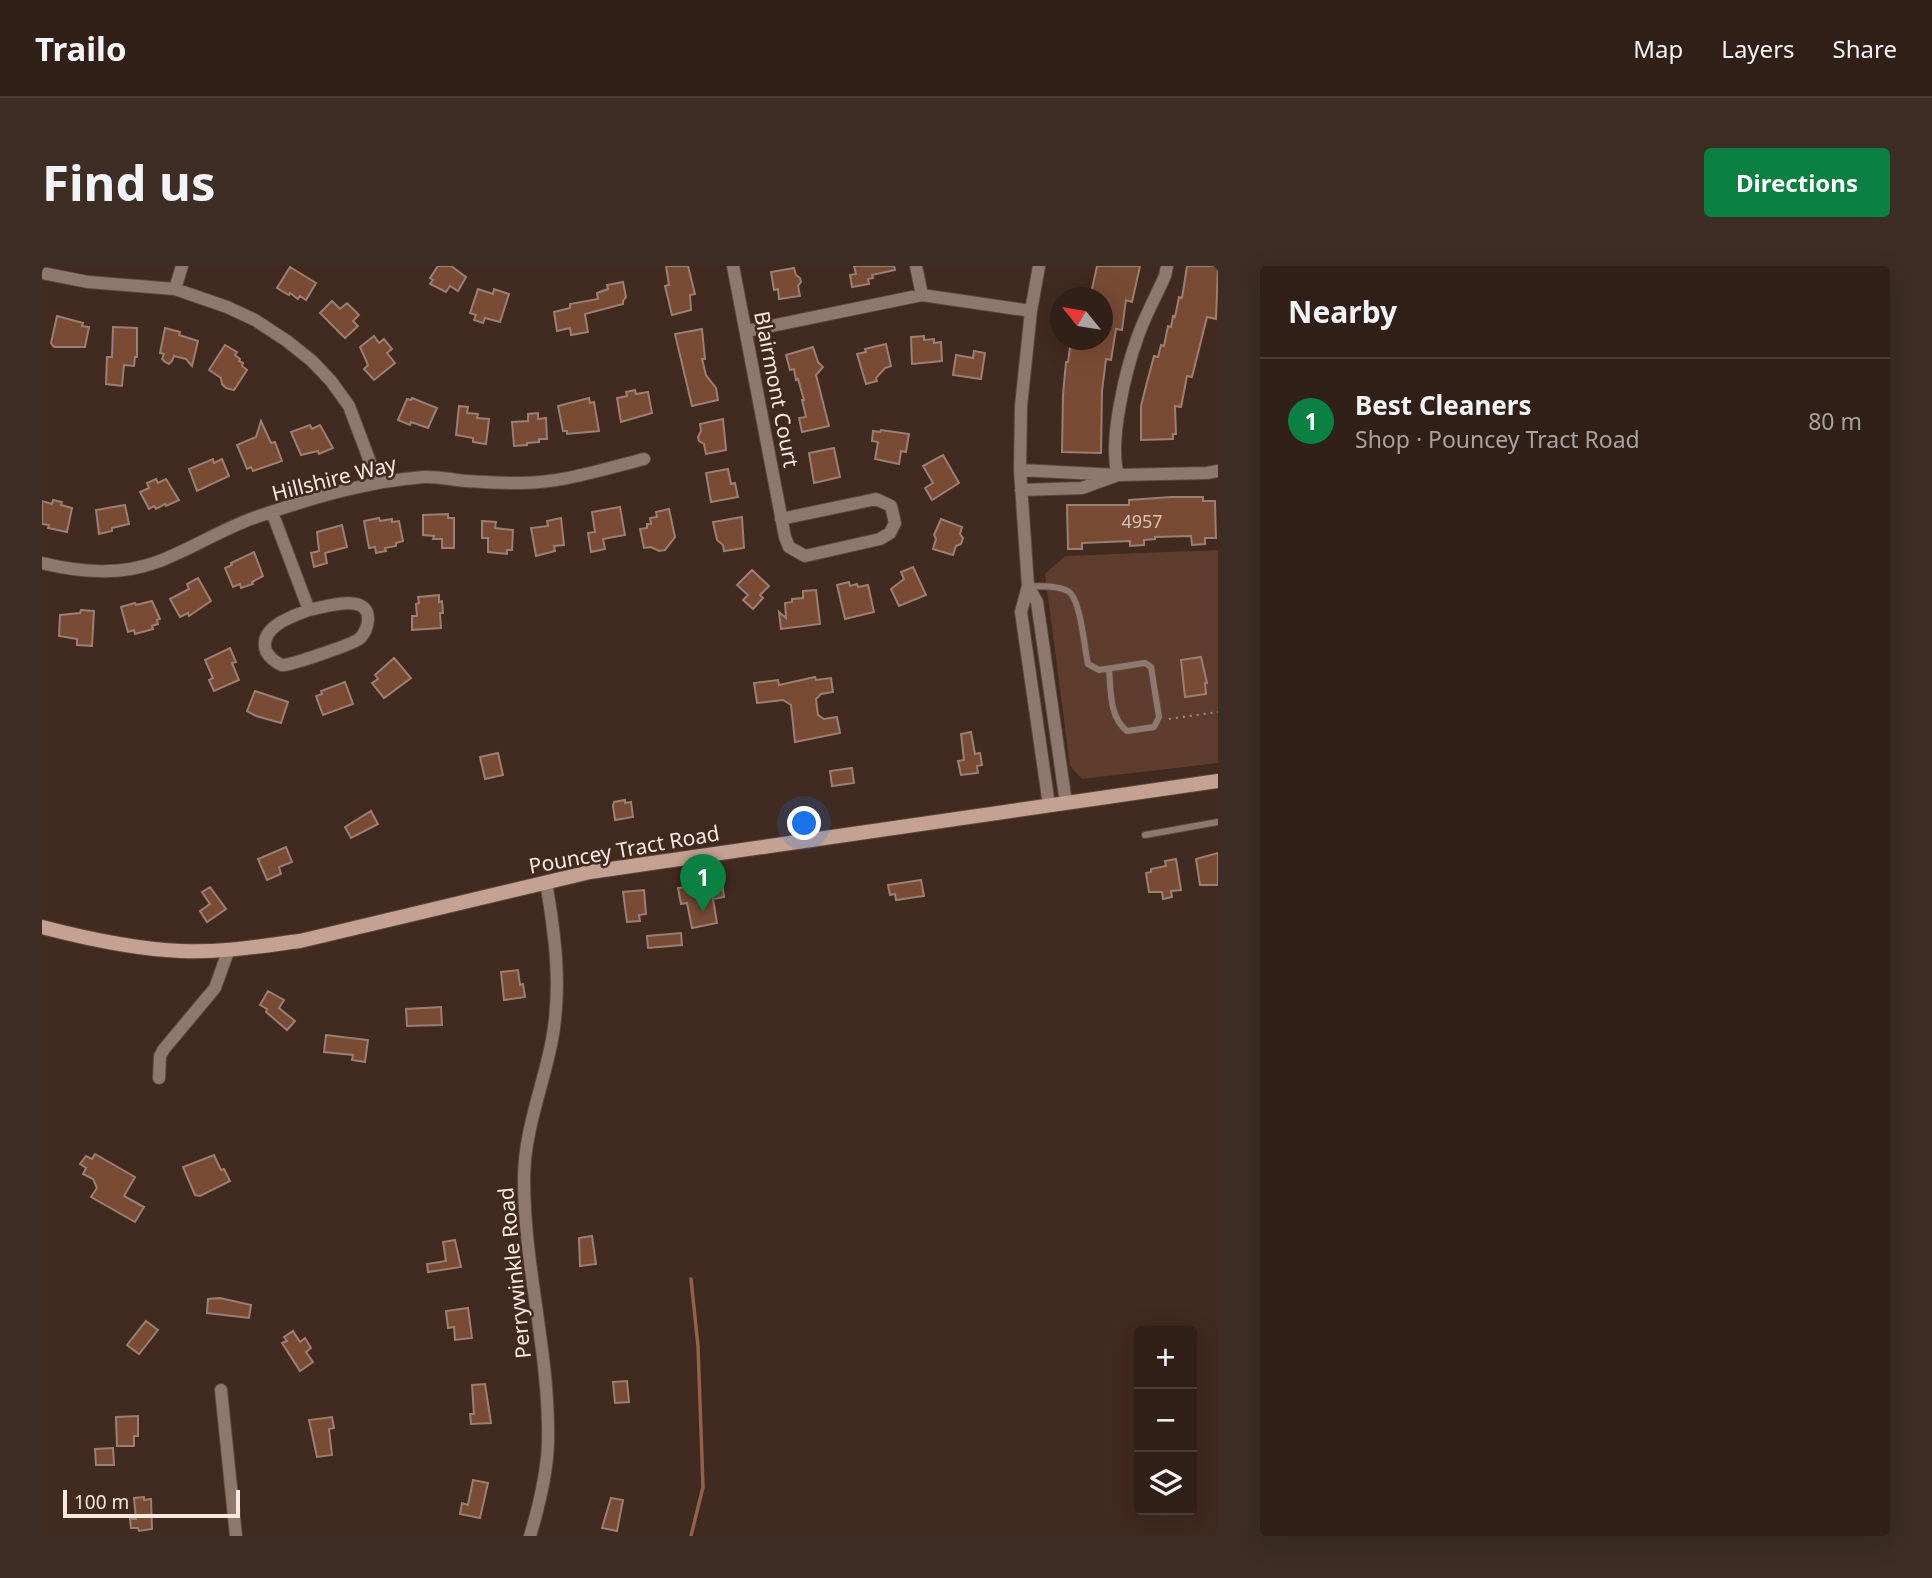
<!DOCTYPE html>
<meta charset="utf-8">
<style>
body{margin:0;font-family:"Noto Sans",sans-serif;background:#3d2d24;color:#f1f3f6}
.controls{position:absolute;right:21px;bottom:21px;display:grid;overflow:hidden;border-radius:7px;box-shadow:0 7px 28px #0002}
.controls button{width:63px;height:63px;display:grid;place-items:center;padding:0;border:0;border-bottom:2px solid #4c3e36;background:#312017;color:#f1f3f6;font:35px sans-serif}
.compass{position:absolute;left:1008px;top:21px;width:63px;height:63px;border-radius:50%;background:#312017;box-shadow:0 7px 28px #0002;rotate:300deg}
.scale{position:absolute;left:21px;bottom:18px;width:177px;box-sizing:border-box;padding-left:7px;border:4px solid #f7e8e0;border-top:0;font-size:19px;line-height:24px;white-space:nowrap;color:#f7e8e0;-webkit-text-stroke:5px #412a1f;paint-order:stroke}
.you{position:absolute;left:763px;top:558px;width:24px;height:24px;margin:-18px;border:5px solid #fff;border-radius:50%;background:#1a73e8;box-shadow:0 0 0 10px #1a73e833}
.badge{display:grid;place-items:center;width:46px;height:46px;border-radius:50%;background:#0b8043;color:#fff;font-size:23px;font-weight:700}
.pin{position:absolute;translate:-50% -58px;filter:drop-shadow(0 2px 4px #0008)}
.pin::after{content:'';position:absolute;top:37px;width:24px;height:21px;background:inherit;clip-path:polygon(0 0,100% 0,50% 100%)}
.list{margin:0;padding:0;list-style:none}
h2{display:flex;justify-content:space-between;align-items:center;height:91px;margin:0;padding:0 28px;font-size:30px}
h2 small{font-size:23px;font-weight:400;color:#a8a3a1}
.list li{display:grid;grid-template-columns:46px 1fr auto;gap:21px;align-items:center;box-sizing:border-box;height:126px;padding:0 28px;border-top:2px solid #4c3e36}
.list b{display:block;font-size:26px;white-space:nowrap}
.list p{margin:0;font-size:23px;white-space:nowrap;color:#a8a3a1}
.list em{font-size:23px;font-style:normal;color:#a8a3a1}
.icon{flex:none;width:38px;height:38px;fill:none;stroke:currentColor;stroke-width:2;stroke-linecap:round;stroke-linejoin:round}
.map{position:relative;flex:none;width:1176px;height:1270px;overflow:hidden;border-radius:7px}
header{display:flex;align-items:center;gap:42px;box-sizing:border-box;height:98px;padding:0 35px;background:#312017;border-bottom:2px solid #4c3e36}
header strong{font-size:33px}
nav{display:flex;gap:38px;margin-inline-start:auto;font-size:24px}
.intro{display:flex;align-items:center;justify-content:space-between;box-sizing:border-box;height:168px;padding:0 42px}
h1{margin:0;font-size:49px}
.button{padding:18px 32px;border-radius:7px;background:#0b8043;color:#fff;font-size:24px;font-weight:700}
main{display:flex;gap:42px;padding:0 42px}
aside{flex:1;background:#312017;border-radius:7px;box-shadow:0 7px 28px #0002}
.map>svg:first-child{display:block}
.green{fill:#5f3d2e}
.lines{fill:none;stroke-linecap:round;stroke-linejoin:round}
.stream{stroke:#92624c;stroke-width:3.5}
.building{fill:#794b35;stroke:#9b7f72;stroke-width:2}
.lane-casing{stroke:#5e483e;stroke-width:8}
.street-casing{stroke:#5e483e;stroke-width:14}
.secondary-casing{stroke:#5e483e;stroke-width:16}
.path{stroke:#9c8980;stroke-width:2;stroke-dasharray:2 5;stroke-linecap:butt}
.lane{stroke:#8f786e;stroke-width:6}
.street{stroke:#8f786e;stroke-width:12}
.secondary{stroke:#c4a191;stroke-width:14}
.labels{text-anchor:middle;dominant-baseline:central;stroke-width:5;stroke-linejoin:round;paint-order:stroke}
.number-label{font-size:18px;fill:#d8c1b5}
.street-label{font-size:21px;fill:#f7e8e0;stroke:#412a1f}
</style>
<header>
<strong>Trailo</strong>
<nav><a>Map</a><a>Layers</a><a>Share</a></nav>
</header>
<div class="intro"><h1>Find us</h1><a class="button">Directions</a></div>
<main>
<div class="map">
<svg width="1176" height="1270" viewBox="0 0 1176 1270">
<rect width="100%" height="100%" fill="#412a1f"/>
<!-- green -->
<path class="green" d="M1176 284V497L1040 513 1028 500 1003 308 1023 290Z"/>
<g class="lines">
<!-- stream -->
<path class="stream" d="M649 1270 661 1221 656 1080 649 1013"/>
</g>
<!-- building -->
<path class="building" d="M396 0H409L424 11 416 25 408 20 404 26 388 18 391 14 388 12Z
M624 0H646L653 28 648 29 649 44 630 49 623 20 627 19Z
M812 0H852L853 4 830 9 831 12 826 13 827 18 810 21 808 9 814 8Z
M1055 0H1098L1090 36 1084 34 1080 64 1074 63 1069 94 1064 93 1060 125 1059 187 1020 186 1021 129 1024 96H1026L1029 74H1060V32H1048Z
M1145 0H1176L1174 53 1165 51 1150 111 1145 110 1139 141 1133 140 1134 168H1131V173L1099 174V140L1104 120 1112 90 1116 91 1119 79 1122 80 1126 60 1129 61 1131 50 1133 51 1137 31 1140 32Z
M248 1 274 17 264 34 258 30 256 33 248 27 247 29 235 22Z
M752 2 754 9 758 12 759 16 756 20 758 30 737 33 736 23 732 24 729 6Z
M581 16 584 31 581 35V38L543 48 546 66 529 69 528 62 515 65 512 46 528 42V38L556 33 555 27 566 23 565 19Z
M436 23 451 28 452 23 467 28 458 56 443 52 441 57 432 54 434 49 428 47Z
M290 35 298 43 305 37 317 49 311 55 316 60 303 72 278 47Z
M15 50 41 57 40 60 47 61 43 81H12L9 77Z
M71 61 95 62V91H93L92 100 82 99 80 120 64 118 65 91H70Z
M123 62 138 66 137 69 156 75 150 100 144 93 132 90 130 95 127 98 123 96 120 93 122 88 118 87Z
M660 63 663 93H660L664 109 674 122 676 134 650 140 633 68Z
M332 70 337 77 342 73 350 83 345 87 353 97 332 114 322 103 326 99 318 81Z
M882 70V74L892 73V77L899 76 900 95 870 98 869 71Z
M844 78 849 100 843 102 834 112 835 115 824 118 815 88 824 86 823 83Z
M183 79 195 86 193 89 198 93 197 95 201 97 200 100 205 104 192 124 184 122 180 118 179 112 167 104Z
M771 81 776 96 781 101 774 109 787 160 760 166 757 152 764 151 760 134H762L756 113 754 114 752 103 748 104 744 89Z
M932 85 943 87 939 113 911 109 914 89 931 92Z
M593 124 594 128 606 126 610 147 579 156 575 132 585 130 584 126Z
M370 132 395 142 386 162 369 156 368 159 356 154 365 133 369 134Z
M547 132 548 137 552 136 557 165 525 168V165H521L516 140Z
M417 140 426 141 425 147 436 148 435 152 447 153 444 178 431 176V172L414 169Z
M496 147V153L504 152 505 173H497V176L485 177V179L472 180 470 156 486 155V148Z
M681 153 684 184 664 188 662 178 657 175 656 171 659 165 658 158Z
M219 155 229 177 233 176 240 195 211 205 209 201 205 203 195 179 214 171Z
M268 159 270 163 278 159 291 182 277 188 276 185 259 189 249 166Z
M839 164 867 168 864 186 859 185 857 198 833 193 836 176 830 175 831 165 838 166Z
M792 182 798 211 772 217 767 187Z
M901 189 917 217 890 234 883 222 891 217 881 200Z
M171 193 172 197 180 193 187 210 155 225 147 203Z
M686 203 689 218 693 217 696 231 669 236 664 207Z
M114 213 116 217 124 213 137 234 124 240 123 238 114 243 112 240 107 243 98 226 107 222 105 217Z
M1129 231H1161V235H1173L1174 272H1163V278L1150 279 1149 270 1113 271V273L1102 274V279L1088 280V275L1040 277V283H1026L1025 239H1087V234Z
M11 234 20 236 19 239 30 242 25 266 6 262 7 259 0 258V235L10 238Z
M83 239 87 258 70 262V265L57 268 54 244Z
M578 241 583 269 561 273 563 283 549 286 546 267 553 266 550 246Z
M627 243 633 271 623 284 617 285 609 281 602 282 598 263 605 262V258H609L608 252 615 251 614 246Z
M406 248V252H412V282H400V273H391L392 270 381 269V249Z
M700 251 702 282 682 285 681 279 675 274 671 256Z
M337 252 338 255 350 253V256L357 255 361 275 354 277V280L343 282 344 285 334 287 333 281 327 282 322 255Z
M519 252 522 279 512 280 513 285 494 290 489 262 506 260 505 255Z
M899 253 920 261 918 268 921 272 919 278 914 280 911 289 891 283 894 273 892 269Z
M440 255 454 256 453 262 471 264 470 284H465V288L446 286V272H440Z
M300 259 305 281 283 287 285 297 272 301 269 287 277 285 275 266Z
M212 286 221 310 210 316 211 318 199 322 198 318 191 321 183 302 190 299 189 297Z
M871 301 884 329 857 340 849 323 862 313 859 306Z
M710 304 727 320 718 329 721 332 711 343 701 334 706 329 695 319Z
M156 312 169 335 147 350 146 347 138 351 128 333 147 323 145 318Z
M807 316 808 320 815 318 816 321 826 319 832 346 803 353 795 319Z
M774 324 778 358 739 363 737 346 744 352 743 337 750 336V333L761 332V325Z
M397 329V336L400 335 401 347H398L399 362 370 364V350H375L374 338 377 337 376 331Z
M110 335 118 353 115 354 116 358 110 360 111 363 93 368 92 364 86 366 79 341 93 337 94 339Z
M39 344 52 345 50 380 35 379V373L17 370 18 349 38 347Z
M188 382 194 396 190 397 197 414 172 425 167 414 171 412 163 394Z
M1159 391 1165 417H1163L1164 428 1143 431 1139 394Z
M352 392 369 412 342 432 330 417 336 413 333 409Z
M773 411 774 414 789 412 791 426 779 428 774 433 776 449 782 453 795 451 798 467 753 476 749 439 741 434 715 437 712 417 736 414 737 419Z
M303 416 311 438 281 449 274 430 280 428 279 425Z
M213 425 246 436 239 457 214 450 205 445Z
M929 466 933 488 938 487 940 499 935 500 936 507 919 509 916 495 922 494 919 468Z
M456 487 461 509 443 513 438 491Z
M810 502 812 517 790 520 788 505Z
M583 534V537L589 536 591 551 573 554 571 539 572 536Z
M329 545 336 558 309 572 303 561Z
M244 581 250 596 237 601 239 608 225 614 216 593Z
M1176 587V619H1158L1154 593Z
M1134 593 1139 624 1129 625 1130 631 1121 633 1120 626H1107L1104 607 1109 606V603L1124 600 1123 595Z
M879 614 882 630 854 634 853 628 848 629 846 619Z
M680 616 682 631 671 633 675 657 650 662 645 637 639 638 636 622Z
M168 621 184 643 165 656 158 645 168 638 160 626Z
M602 624 604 648 597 649 598 655 585 656 581 626Z
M639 667 640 679 606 682 605 670Z
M476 704 478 719 481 718 483 731 462 734 459 706Z
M226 725 242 734 237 742 253 755 245 764 224 746 225 743 218 739Z
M399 741 400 759 365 760 364 743Z
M284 769 326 774 323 796 310 794 311 789 282 786Z
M53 888 93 911 82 930 102 941 93 956 49 931 55 922 51 913 41 908 44 902 38 898 44 890 50 893Z
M172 889 179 904 182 903 188 915 158 930 153 929 141 901Z
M550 970 554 998 538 1000 537 972Z
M413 974 419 1001 386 1006 385 998 404 995 401 976Z
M178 1032 209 1039 207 1052 165 1047 166 1033Z
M426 1042 430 1072 413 1074 412 1061 406 1062 404 1045Z
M104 1055 116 1064 97 1088 85 1079Z
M251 1065 258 1076 263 1072 269 1082 264 1086 271 1096 258 1105 240 1077 245 1075 242 1071Z
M585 1115 587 1136 573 1137 571 1116Z
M443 1118 449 1157 429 1158 428 1148H432L430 1119Z
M96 1150V1170H92V1180H75L74 1151Z
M290 1151 292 1162 287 1163 290 1189 275 1191 267 1154Z
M71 1182 72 1199H54L53 1183Z
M431 1214 446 1217 438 1252 418 1248 420 1237 426 1239Z
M102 1231V1234L109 1233 110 1263 97 1265 96 1262H89L88 1253H94L92 1232Z
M569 1232 581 1234 575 1265 560 1262Z"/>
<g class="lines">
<!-- lane casing -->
<g class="lane-casing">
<path id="lane" d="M988 320C1000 321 1015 319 1026 325 1039 333 1042 381 1046 398L1057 404 1103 397 1109 401 1117 451 1112 461 1085 465C1067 451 1069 424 1067 403
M1103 569 1176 556"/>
</g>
<!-- street casing -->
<g class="street-casing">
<path id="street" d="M691 0 743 271 747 281 763 290 838 273 848 267 853 257 849 240 834 233 739 253
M874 0 880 29
M997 0 989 45 979 140 978 204 986 320 979 346 1007 539
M1125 0 1123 10C1114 30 1103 50 1096 70 1084 103 1066 175 1076 209L1165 207 1176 205
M0 7 46 16 133 23 185 41 213 54 245 75 270 95 289 115 307 140 336 217
M133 23 140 0
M705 65 880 29 989 45
M978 204 1076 209 1040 222 979 224
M230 246 267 344C251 350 216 361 224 385 227 391 234 397 240 399 247 400 311 378 317 373 322 369 326 360 326 354 328 326 282 341 267 344
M0 297C38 306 77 310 115 296 150 283 181 262 217 250 270 232 326 215 382 211 396 210 410 214 424 215 440 216 456 217 472 217 517 218 559 204 602 193
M986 320 995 336 1024 537
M117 812 118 790 122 783 173 722 187 683
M179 1124 194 1270
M488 1270C497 1240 505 1209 506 1177 508 1088 482 1002 482 913 482 865 501 821 510 774 520 720 513 669 504 616"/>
</g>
<!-- secondary casing -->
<g class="secondary-casing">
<path id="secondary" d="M0 661C46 673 92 683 139 685 179 687 219 680 258 675L548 606 1176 515"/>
</g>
<!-- path -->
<path class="path" d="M1127 453 1176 446"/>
<!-- lane -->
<use href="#lane" class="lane"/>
<!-- street -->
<use href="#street" class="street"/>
<!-- secondary -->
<use href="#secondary" class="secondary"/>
</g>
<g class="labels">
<!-- number labels -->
<g class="number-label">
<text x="1100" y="255">4957</text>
</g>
<!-- street labels -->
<g class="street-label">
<text transform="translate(735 123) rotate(79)">Blairmont Court</text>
<text transform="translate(292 212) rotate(-14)">Hillshire Way</text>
<text transform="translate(582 583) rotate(-10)">Pouncey Tract Road</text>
<text transform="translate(472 1007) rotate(-96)">Perrywinkle Road</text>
</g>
</g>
</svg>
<div class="controls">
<button>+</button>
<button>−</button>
<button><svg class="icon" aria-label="layers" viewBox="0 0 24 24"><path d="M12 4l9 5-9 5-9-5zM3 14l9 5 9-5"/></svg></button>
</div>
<svg class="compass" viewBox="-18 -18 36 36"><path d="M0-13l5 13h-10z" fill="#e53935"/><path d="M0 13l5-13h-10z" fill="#a8a3a1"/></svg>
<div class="scale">100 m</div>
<div class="you"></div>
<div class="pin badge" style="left:661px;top:646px">1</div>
</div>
<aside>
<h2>Nearby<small></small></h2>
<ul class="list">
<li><span class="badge">1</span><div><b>Best Cleaners</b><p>Shop · Pouncey Tract Road</p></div><em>80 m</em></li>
</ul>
</aside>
</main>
